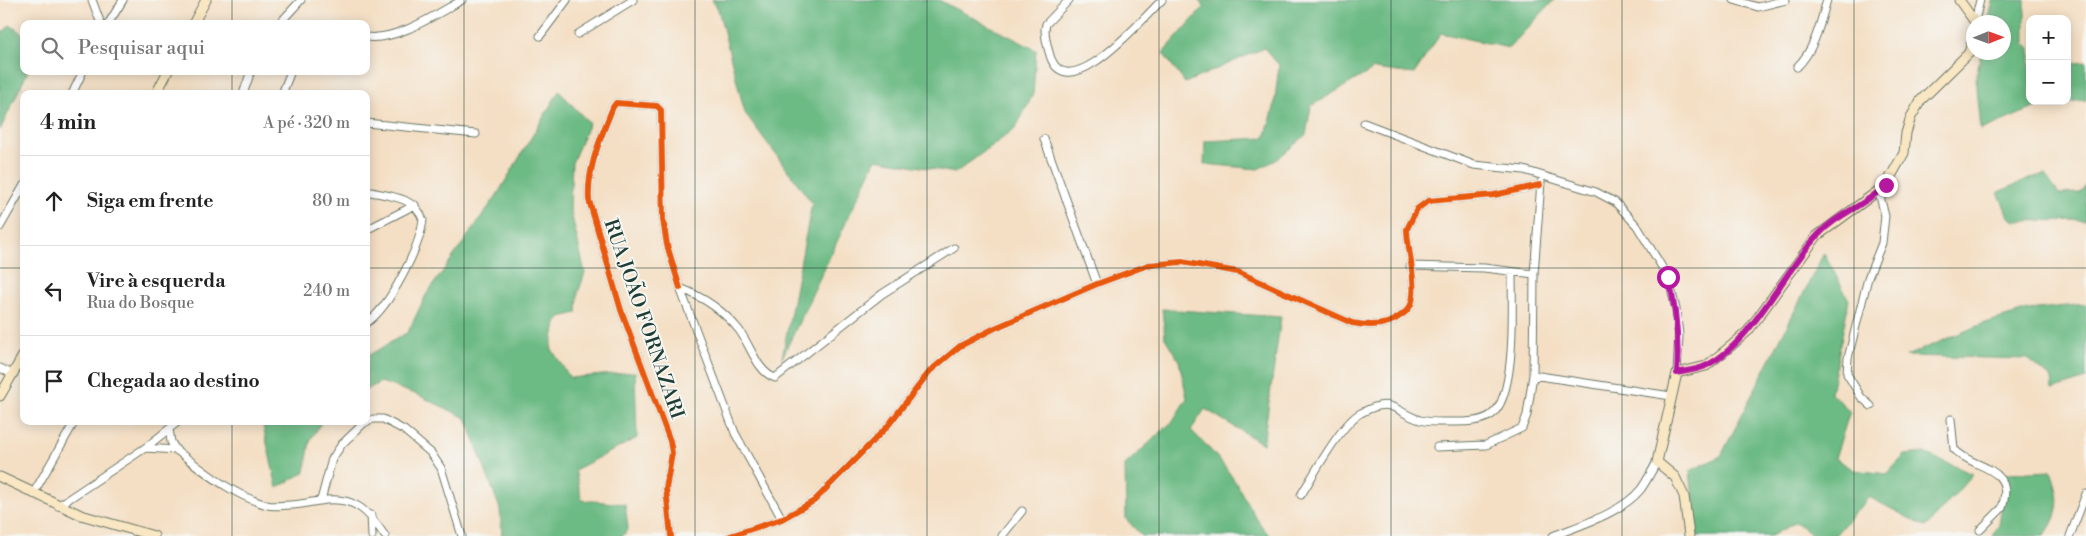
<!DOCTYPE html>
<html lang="pt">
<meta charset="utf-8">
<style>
body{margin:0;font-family:"Libre Bodoni",serif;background:#f2f2f2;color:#222}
.controls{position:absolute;right:15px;top:15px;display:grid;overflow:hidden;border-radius:10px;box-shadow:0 2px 12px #0003}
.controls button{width:45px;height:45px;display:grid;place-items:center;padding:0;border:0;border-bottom:1px solid #e0e0e0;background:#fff;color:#222;font:25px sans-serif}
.compass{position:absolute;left:1966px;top:15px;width:45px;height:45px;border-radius:50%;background:#fff;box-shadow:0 2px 12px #0003;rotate:89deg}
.stop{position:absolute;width:15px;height:15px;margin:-11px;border:4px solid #b5179e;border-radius:50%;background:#fff}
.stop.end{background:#b5179e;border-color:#fff;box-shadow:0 1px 5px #0008}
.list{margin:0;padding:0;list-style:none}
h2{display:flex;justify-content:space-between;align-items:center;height:65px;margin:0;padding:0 20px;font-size:21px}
h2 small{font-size:16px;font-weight:400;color:#767676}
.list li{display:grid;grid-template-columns:32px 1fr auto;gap:15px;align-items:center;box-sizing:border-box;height:90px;padding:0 20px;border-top:1px solid #e0e0e0}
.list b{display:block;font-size:19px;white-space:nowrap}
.list p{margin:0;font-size:16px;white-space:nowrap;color:#767676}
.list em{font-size:16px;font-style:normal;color:#767676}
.icon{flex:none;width:28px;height:28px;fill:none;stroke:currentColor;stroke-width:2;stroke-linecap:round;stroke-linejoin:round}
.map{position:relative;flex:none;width:2086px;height:536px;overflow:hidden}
.search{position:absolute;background:#fff;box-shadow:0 2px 12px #0003;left:20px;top:20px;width:350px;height:55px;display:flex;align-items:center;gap:12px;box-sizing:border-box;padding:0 18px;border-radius:10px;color:#767676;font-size:19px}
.panel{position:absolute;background:#fff;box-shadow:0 2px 12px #0003;left:20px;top:90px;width:350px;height:335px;border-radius:10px}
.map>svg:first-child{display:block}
.forest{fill:#6cba84;stroke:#467c5c}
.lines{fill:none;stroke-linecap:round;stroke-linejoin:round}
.street-casing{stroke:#6a7666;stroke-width:9}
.secondary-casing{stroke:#6a7666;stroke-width:11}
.street{stroke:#fff;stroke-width:7}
.secondary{stroke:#f9e7c3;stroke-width:9}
.cycleway-casing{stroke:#f6f6f2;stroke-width:9}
.cycleway{stroke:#e8590c;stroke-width:6}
.route{stroke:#b5179e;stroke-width:6}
.grid{fill:none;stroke:#1f3d34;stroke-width:1;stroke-opacity:0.55}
.labels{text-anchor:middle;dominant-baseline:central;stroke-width:4;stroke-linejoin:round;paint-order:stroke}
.street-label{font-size:19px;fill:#1f3d34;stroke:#f6f6f2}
</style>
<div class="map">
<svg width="2086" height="536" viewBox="0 0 2086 536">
<rect width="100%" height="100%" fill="#f6f6f2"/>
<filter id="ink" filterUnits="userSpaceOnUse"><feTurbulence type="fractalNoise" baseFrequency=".02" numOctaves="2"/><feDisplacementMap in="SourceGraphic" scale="10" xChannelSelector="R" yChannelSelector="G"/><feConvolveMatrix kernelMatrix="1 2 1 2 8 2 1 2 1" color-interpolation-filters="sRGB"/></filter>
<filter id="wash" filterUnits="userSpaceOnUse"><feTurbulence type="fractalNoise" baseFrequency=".0096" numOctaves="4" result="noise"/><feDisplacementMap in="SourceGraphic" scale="20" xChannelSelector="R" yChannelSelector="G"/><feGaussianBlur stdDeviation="1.12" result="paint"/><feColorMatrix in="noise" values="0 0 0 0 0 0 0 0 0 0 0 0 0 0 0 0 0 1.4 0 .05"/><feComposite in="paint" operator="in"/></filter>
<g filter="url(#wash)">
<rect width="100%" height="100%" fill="#f4dfc4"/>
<!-- forest -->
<path class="forest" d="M712 0H939L1036 50 1033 95 1015 129 955 173 876 159 782 358 812 203 745 113 718 9Z
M1200 0H1554L1509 48 1441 33 1414 74 1374 69 1311 106 1306 135 1276 160 1258 169 1204 164 1205 141 1265 138 1274 108 1279 65 1264 48 1185 83 1163 53 1203 8Z
M1992 0H2025V43L2030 48V101H2067V64L2086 62V100L2044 104 1981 130 1976 77 1981 53 2004 52V22H1987Z
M10 25 24 35V71H28L0 130V35Z
M559 91 589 123 572 163 570 208 585 273 578 293 577 313 560 317 556 324 551 348 570 378 635 372 637 438 575 470 582 500 625 504 628 528 623 536H502L500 509 466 418 418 395 381 382 366 390V357L408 332 426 295 497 195Z
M2045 175 2059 194 2080 193 2086 184V220L2015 221 2008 216 1998 192 2032 178Z
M1824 253 1849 300 1831 393 1850 411 1835 458 1854 470 1887 474 1905 455 1924 453 1973 474 1926 527 1869 497 1834 536H1813L1796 522 1771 536H1697L1690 471 1721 456Z
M2086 304V379L2052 390 2051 378 2028 359 1906 356 1982 324 2028 310Z
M1162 309 1281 317 1263 444 1205 409 1191 430C1207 446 1222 461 1234 480 1246 499 1254 519 1270 536H1142L1126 519 1125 465 1172 422 1187 398 1179 361 1165 338Z
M262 421H322L310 441 305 472 277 488Z
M2051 471C2061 498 2061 513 2044 536H1992L1999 525 2007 473Z"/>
</g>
<g filter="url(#ink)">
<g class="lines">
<!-- street casing -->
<g class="street-casing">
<path id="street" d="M92 0 101 24
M1069 0 1046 24 1045 29C1045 37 1047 45 1049 52 1064 113 1143 18 1162 0
M1734 0 1758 7 1786 0
M1975 21 1980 0
M108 24 123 0
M279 24 301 0
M578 34 633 0
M540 36 567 0
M366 37C397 41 435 15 462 0
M1797 67C1815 49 1820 24 1827 0
M72 94 83 71
M243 94 251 71
M282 94 291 71
M366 123 476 134
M1364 123 1474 165 1524 170 1596 192 1615 202 1637 226 1668 277 1676 309 1679 335 1677 373
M1044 139 1097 284
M366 191C388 196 415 196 423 220 420 247 389 309 366 323
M0 227 24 185
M366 230 415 205
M1410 266 1484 268 1534 274
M0 368 12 374
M1533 375 1671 396
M1871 406 1861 397 1847 374 1848 358 1868 278 1882 243 1885 216 1879 192
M1951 419 1954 449C1974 471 2016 464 2002 508L1980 530
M169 429 171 442 176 450C204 471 232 495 267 505 274 507 282 505 290 505 300 505 309 502 320 501 353 495 368 510 385 536
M1437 447 1486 445 1522 428 1527 415 1533 375 1534 274 1541 182
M145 448 176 450
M33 494 75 421
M1301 495C1313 476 1342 422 1361 413 1393 396 1393 411 1420 420 1431 423 1443 422 1454 422 1465 422 1481 422 1491 415 1517 398 1512 303 1512 273
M321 500 332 459 342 444 364 423 373 419H383L404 430 431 453 441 468 462 536
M58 506 145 448 179 421
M371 515 372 536
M782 519 735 433 680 288C703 297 723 310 739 330 750 344 757 372 775 378L882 294 954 248
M671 536 666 489 672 453 670 441 621 310 589 200C587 167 601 137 613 107L616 103 657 106 661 110 663 220 667 245 680 288
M730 536 782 519 814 501 887 427 930 371 960 346 995 328 1097 284 1148 265 1182 262 1238 272 1352 323C1368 326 1387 327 1400 316 1403 314 1407 311 1409 308 1420 293 1407 249 1407 229L1417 209 1428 201 1494 195 1540 185
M1002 536 1022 511
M1553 536C1580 525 1622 513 1641 489 1647 481 1652 470 1657 462
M2070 536 2086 494"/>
</g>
<!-- secondary casing -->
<g class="secondary-casing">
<path id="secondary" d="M1959 0 1975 22
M193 24 206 0
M156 94 168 71
M0 396 24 354
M0 477 81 515 154 536
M1689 536 1684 496 1675 477 1657 462 1677 373 1706 366 1731 346 1748 331 1817 236 1886 185 1904 153 1906 133 1911 117 1921 100 1969 53 1974 34"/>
</g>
<!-- street -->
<use href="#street" class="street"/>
<!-- secondary -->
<use href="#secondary" class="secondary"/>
<!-- cycleway casing -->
<g class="cycleway-casing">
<path id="cycleway" d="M671 536 666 489 672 453 670 441 621 310 589 200C587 167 601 137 613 107L616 103 657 106 661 110 663 220 667 245 680 288
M730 536 782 519 814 501 887 427 930 371 960 346 995 328 1097 284 1148 265 1182 262 1238 272 1352 323C1368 326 1387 327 1400 316 1403 314 1407 311 1409 308 1420 293 1407 249 1407 229L1417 209 1428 201 1494 195 1540 185"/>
</g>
<!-- cycleway -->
<use href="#cycleway" class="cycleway"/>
</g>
</g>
<g class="lines" filter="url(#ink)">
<!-- route -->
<path class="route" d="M1668 277C1677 310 1679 339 1677 373 1686 371 1695 370 1703 367 1750 347 1783 272 1818 235 1837 214 1866 205 1886 185"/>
</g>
<!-- grid -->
<path class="grid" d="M232 0V24M464 0V536M695 0V536M927 0V536M1159 0V536M1391 0V536M1622 0V536M1854 0V536M232 71V94M0 268H24M366 268H2086M232 421V536"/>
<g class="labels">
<!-- street labels -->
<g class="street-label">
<text transform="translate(644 319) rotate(71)">RUA JOÃO FORNAZARI</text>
</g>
</g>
</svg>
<div class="controls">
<button>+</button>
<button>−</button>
</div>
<svg class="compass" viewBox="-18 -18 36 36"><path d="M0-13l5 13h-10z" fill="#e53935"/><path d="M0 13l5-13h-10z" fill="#767676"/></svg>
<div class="stop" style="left:1668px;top:277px"></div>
<div class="stop end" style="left:1886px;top:185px"></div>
<div class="search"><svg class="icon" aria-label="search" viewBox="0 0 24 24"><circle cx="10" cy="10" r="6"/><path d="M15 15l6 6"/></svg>Pesquisar aqui</div>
<section class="panel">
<h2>4 min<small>A pé · 320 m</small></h2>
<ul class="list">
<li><svg class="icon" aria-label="ahead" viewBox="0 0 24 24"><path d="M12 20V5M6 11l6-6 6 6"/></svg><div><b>Siga em frente</b></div><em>80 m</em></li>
<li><svg class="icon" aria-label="left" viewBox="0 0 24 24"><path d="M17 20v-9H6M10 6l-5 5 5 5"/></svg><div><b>Vire à esquerda</b><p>Rua do Bosque</p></div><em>240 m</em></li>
<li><svg class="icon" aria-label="arrive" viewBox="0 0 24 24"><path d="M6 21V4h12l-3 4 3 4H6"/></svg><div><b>Chegada ao destino</b></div></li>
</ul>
</section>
</div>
